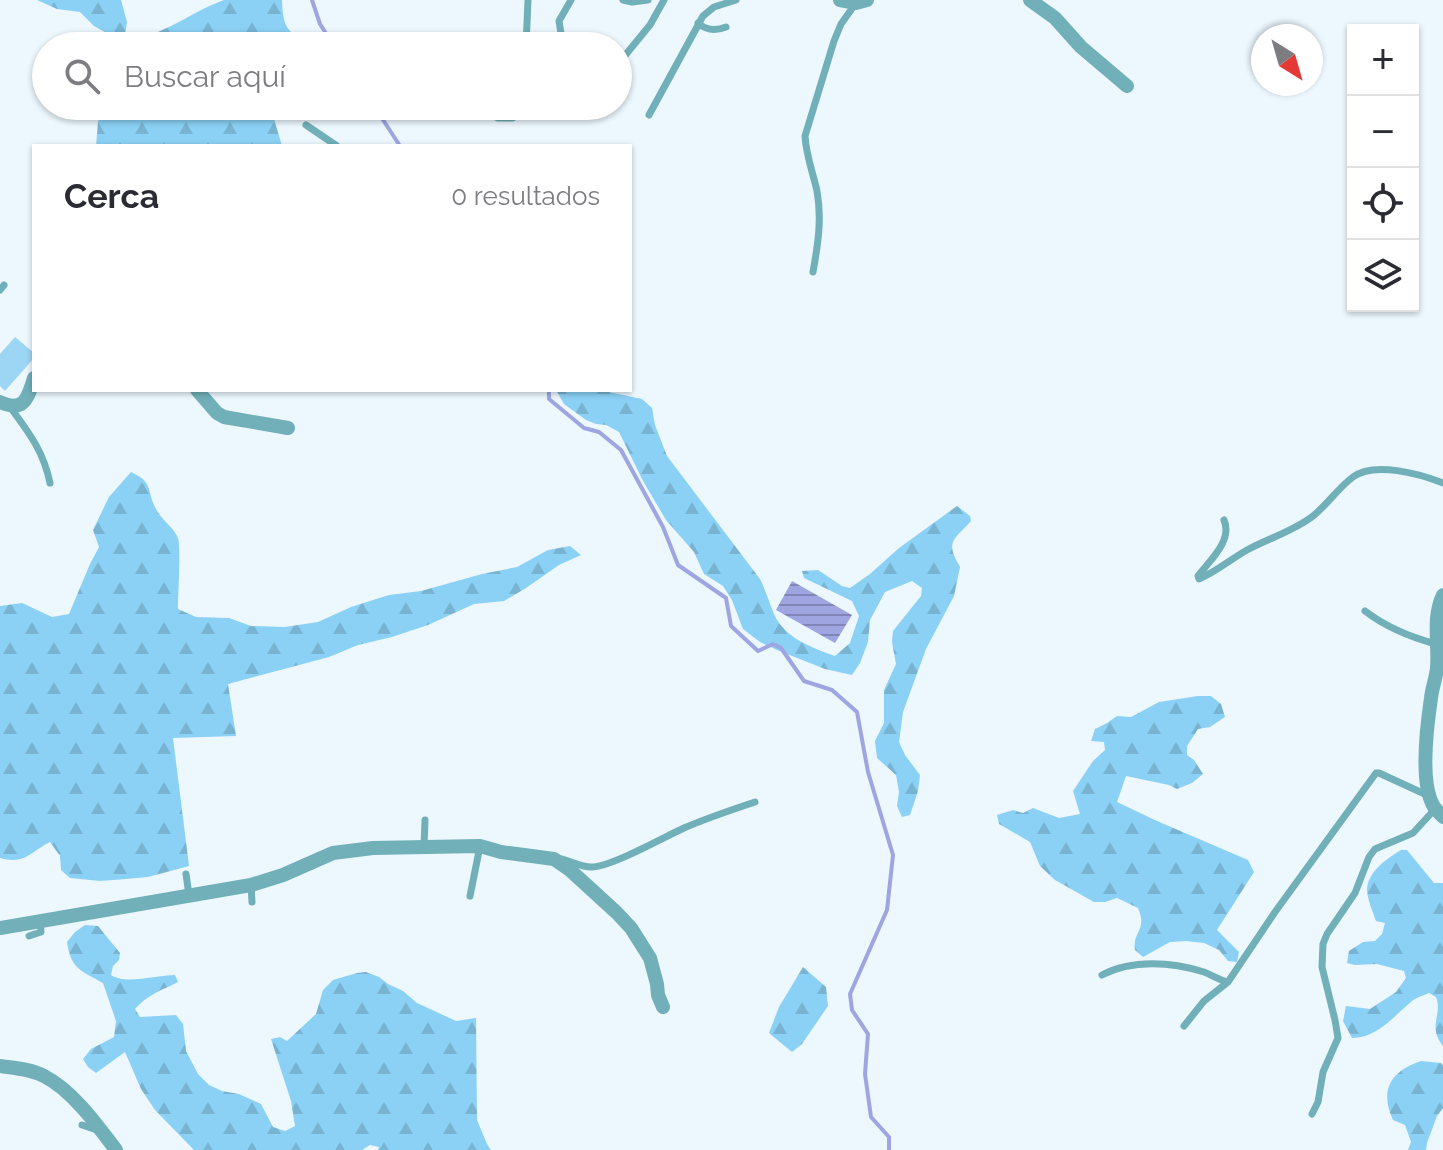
<!DOCTYPE html>
<html lang="es">
<meta charset="utf-8">
<style>
body{margin:0;font-family:Raleway,sans-serif;background:#f2f2f3;color:#2b2b33}
.controls{position:absolute;right:24px;top:24px;display:grid;overflow:hidden;border-radius:0px;box-shadow:0 2px 6px #0004}
.controls button{width:72px;height:72px;display:grid;place-items:center;padding:0;border:0;border-bottom:2px solid #e1e1e2;background:#fff;color:#2b2b33;font:40px sans-serif}
.compass{position:absolute;left:1251px;top:24px;width:72px;height:72px;border-radius:50%;background:#fff;box-shadow:0 2px 6px #0004;rotate:143deg}
.list{margin:0;padding:0;list-style:none}
h2{display:flex;justify-content:space-between;align-items:center;height:104px;margin:0;padding:0 32px;font-size:34px}
h2 small{font-size:26px;font-weight:400;color:#7c7c81}
.icon{flex:none;width:44px;height:44px;fill:none;stroke:currentColor;stroke-width:2;stroke-linecap:round;stroke-linejoin:round}
.map{position:relative;flex:none;width:1443px;height:1150px;overflow:hidden}
.search{position:absolute;background:#fff;box-shadow:0 2px 6px #0004;left:32px;top:32px;width:600px;height:88px;display:flex;align-items:center;gap:20px;box-sizing:border-box;padding:0 28px;border-radius:44px;color:#7c7c81;font-size:30px}
.panel{position:absolute;background:#fff;box-shadow:0 2px 6px #0004;left:32px;top:144px;width:600px;height:248px;border-radius:0px}
.map>svg:first-child{display:block}
.grass{fill:#9dd6f4}
.forest{fill:url(#forest-firs)}
.water{fill:url(#water-rules)}
.lines{fill:none;stroke-linecap:round;stroke-linejoin:round}
.stream{stroke:#9fa5e1;stroke-width:4}
.service{stroke:#71b0b9;stroke-width:7}
.minor{stroke:#71b0b9;stroke-width:14}
</style>
<div class="map">
<svg width="1443" height="1150" viewBox="0 0 1443 1150">
<defs>
<pattern id="forest-firs" width="22" height="20" patternUnits="userSpaceOnUse" patternTransform="scale(2)"><rect width="22" height="20" fill="#8bd1f5"/><path d="M5 1l3.5 6h-7zM16 11l3.5 6h-7z" fill="#78b3d2"/></pattern>
<pattern id="water-rules" width="6" height="5" patternUnits="userSpaceOnUse" patternTransform="scale(2)"><rect width="6" height="5" fill="#9fa5e1"/><path d="M0 2.5h6" fill="none" stroke="#8186b6"/></pattern>
</defs>
<rect width="100%" height="100%" fill="#ecf7fe"/>
<!-- grass -->
<path class="grass" d="M15 337 34 353V358L5 391 0 386V354Z"/>
<!-- forest -->
<path class="forest" d="M37 0H121L127 22 125 35 112 36 94 26 80 12 57 9Z
M224 0H282C283 28 287 31 309 46H130C145 37 161 31 177 23 192 15 207 6 224 0Z
M104 106H277L272 112 282 146H96L98 122Z
M556 390H599L642 399 652 408 655 425 667 456 760 579C766 591 769 602 774 614 784 638 813 648 835 656L850 643 859 616 852 601 804 578 802 571 818 570 842 586 850 588 870 574 899 548 957 506 970 516 971 521C953 541 945 541 960 567L954 596 926 649 903 712 899 742 905 755 920 775 918 791 910 815 902 817 897 806 899 792 896 775 877 758 875 741 884 723V690L896 664 892 642 893 631 921 596 922 588 912 581 885 592 870 620 868 642 860 663 852 675 825 669 777 650 760 642 743 629 732 600 723 586 704 574 694 552 666 520 643 481 619 432 606 425 596 424 586 420 564 404Z
M131 472C154 483 146 489 155 507 160 519 173 526 178 538 181 547 178 595 178 609L196 617 229 618 251 626 285 627 318 622 351 607 389 595 421 591 482 574 517 567 548 550 570 546 581 555 559 565 526 588 504 601 474 604 428 625 392 637 358 645 329 657 228 684 236 736 173 738 189 866 148 877 126 879 100 881 70 878 61 870 60 856 50 842C30 852 25 865 0 858V606L22 603 52 617 69 614 90 564 99 547 93 530 109 497Z
M1198 696H1211L1221 704 1225 717 1210 727 1198 729 1187 746V755L1194 760 1203 774 1192 783 1177 789 1169 785 1126 776 1117 802 1157 821 1248 860 1254 872 1217 930 1239 952 1237 962 1228 961 1219 950 1204 943 1186 941 1170 942 1143 957 1135 950C1132 931 1148 931 1138 908L1117 898 1105 902H1094L1055 880 1040 866 1030 842 999 824 997 815 1013 810 1023 813 1033 808 1059 818 1080 814 1073 791 1093 761 1105 750 1104 742 1091 741 1095 729 1107 723 1117 716 1131 717 1159 702Z
M1401 850H1407L1434 883H1443V1046C1427 1026 1443 1015 1436 997L1429 993C1423 996 1416 997 1411 1002 1394 1016 1377 1038 1352 1038L1343 1021 1346 1006 1370 1009 1396 992 1406 978 1404 971 1377 964 1355 965 1347 963 1349 951 1363 942 1375 941 1382 934 1385 923 1376 921C1373 912 1367 899 1367 889 1368 871 1388 858 1401 850Z
M85 925 98 926 120 953 119 960 113 966 111 975C126 985 156 975 175 975L178 982C162 990 147 995 135 1009L140 1017 176 1015 183 1024 186 1051 198 1074 209 1085 222 1091 239 1094 261 1104 273 1127 285 1131 295 1126 291 1101 271 1039 280 1037 287 1041 316 1014 323 990 333 980 357 973 366 972 379 977 388 984 403 991 417 1003 456 1021 476 1018 477 1120 487 1144 491 1150H378L379 1147 370 1145 362 1150H194L155 1110 141 1089 125 1052 96 1073 88 1067 83 1059 91 1049 114 1037 116 1021 103 983C80 970 71 969 67 942L75 932Z
M803 967 826 987 828 1006 802 1044 792 1052 769 1033 779 1007Z
M1421 1061 1441 1063 1443 1065V1108L1437 1116 1427 1143 1426 1150H1408L1411 1142 1405 1125 1393 1120C1379 1090 1391 1071 1421 1061Z"/>
<!-- water -->
<path class="water" d="M792 581 852 615 835 643 776 610Z"/>
<g class="lines">
<!-- stream -->
<path class="stream" d="M312 0 320 24 334 46
M374 106 400 146
M549 390V399L584 428 599 432 621 450 663 527 678 565 726 598 731 626 758 651 773 644 781 648 804 681 832 690 857 712 868 772 893 855 887 910 850 994 852 1010 868 1034 865 1074 871 1117 889 1137V1150"/>
<!-- service -->
<path class="service" d="M623 0 632 2 648 0
M698 23C707 31 716 31 726 27
M526 46 528 0
M563 46 559 21 571 0
M618 64 650 25 664 0
M474 106 498 118H513L524 106
M649 115 703 16 714 7 736 0
M306 125 337 146
M813 272C818 244 822 219 817 191 813 173 806 155 805 136L834 41 841 24 856 3
M0 290 4 285
M12 407 13 411C30 434 44 453 50 483
M1224 520C1233 541 1209 561 1198 576L1199 579C1216 572 1231 559 1247 550 1269 538 1294 531 1313 516 1328 504 1338 488 1353 477 1374 461 1420 474 1443 483
M1365 611C1387 628 1410 637 1436 644
M424 846 425 820
M561 859C571 861 581 867 591 867 609 868 664 837 684 828 707 818 731 810 755 802
M186 874 189 895
M251 885 252 902
M470 896 480 846
M29 936 41 932 40 921
M1102 975C1132 959 1172 962 1204 972 1212 975 1219 980 1228 982L1275 912 1376 773H1379L1429 796
M1184 1026 1204 1001 1228 982
M1312 1114 1318 1102 1323 1072 1338 1038 1335 1020 1322 967 1323 944 1327 934 1355 893 1369 857 1375 849 1413 833 1435 809
M82 1125 97 1130"/>
<!-- minor -->
<path class="minor" d="M840 0 856 3 867 0
M1030 0 1055 18 1081 47 1127 86
M197 390 217 413 224 417 288 428
M0 402C24 413 28 398 34 378
M1443 595C1432 618 1439 644 1437 668 1436 678 1432 688 1431 698 1427 725 1420 778 1432 803 1434 809 1439 812 1443 817
M0 928 251 885 283 875 333 853 373 848 480 846 501 852 554 859 570 870 617 913 631 928 650 958 657 984 658 995 663 1007
M0 1066C14 1068 31 1069 44 1076 72 1090 98 1126 116 1150"/>
</g>
</svg>
<div class="controls">
<button>+</button>
<button>−</button>
<button><svg class="icon" aria-label="locate" viewBox="0 0 24 24"><circle cx="12" cy="12" r="6"/><path d="M12 2v4M12 18v4M2 12h4M18 12h4"/></svg></button>
<button><svg class="icon" aria-label="layers" viewBox="0 0 24 24"><path d="M12 4l9 5-9 5-9-5zM3 14l9 5 9-5"/></svg></button>
</div>
<svg class="compass" viewBox="-18 -18 36 36"><path d="M0-13l5 13h-10z" fill="#e53935"/><path d="M0 13l5-13h-10z" fill="#7c7c81"/></svg>
<div class="search"><svg class="icon" aria-label="search" viewBox="0 0 24 24"><circle cx="10" cy="10" r="6"/><path d="M15 15l6 6"/></svg>Buscar aquí</div>
<section class="panel">
<h2>Cerca<small>0 resultados</small></h2>
<ul class="list">
</ul>
</section>
</div>
